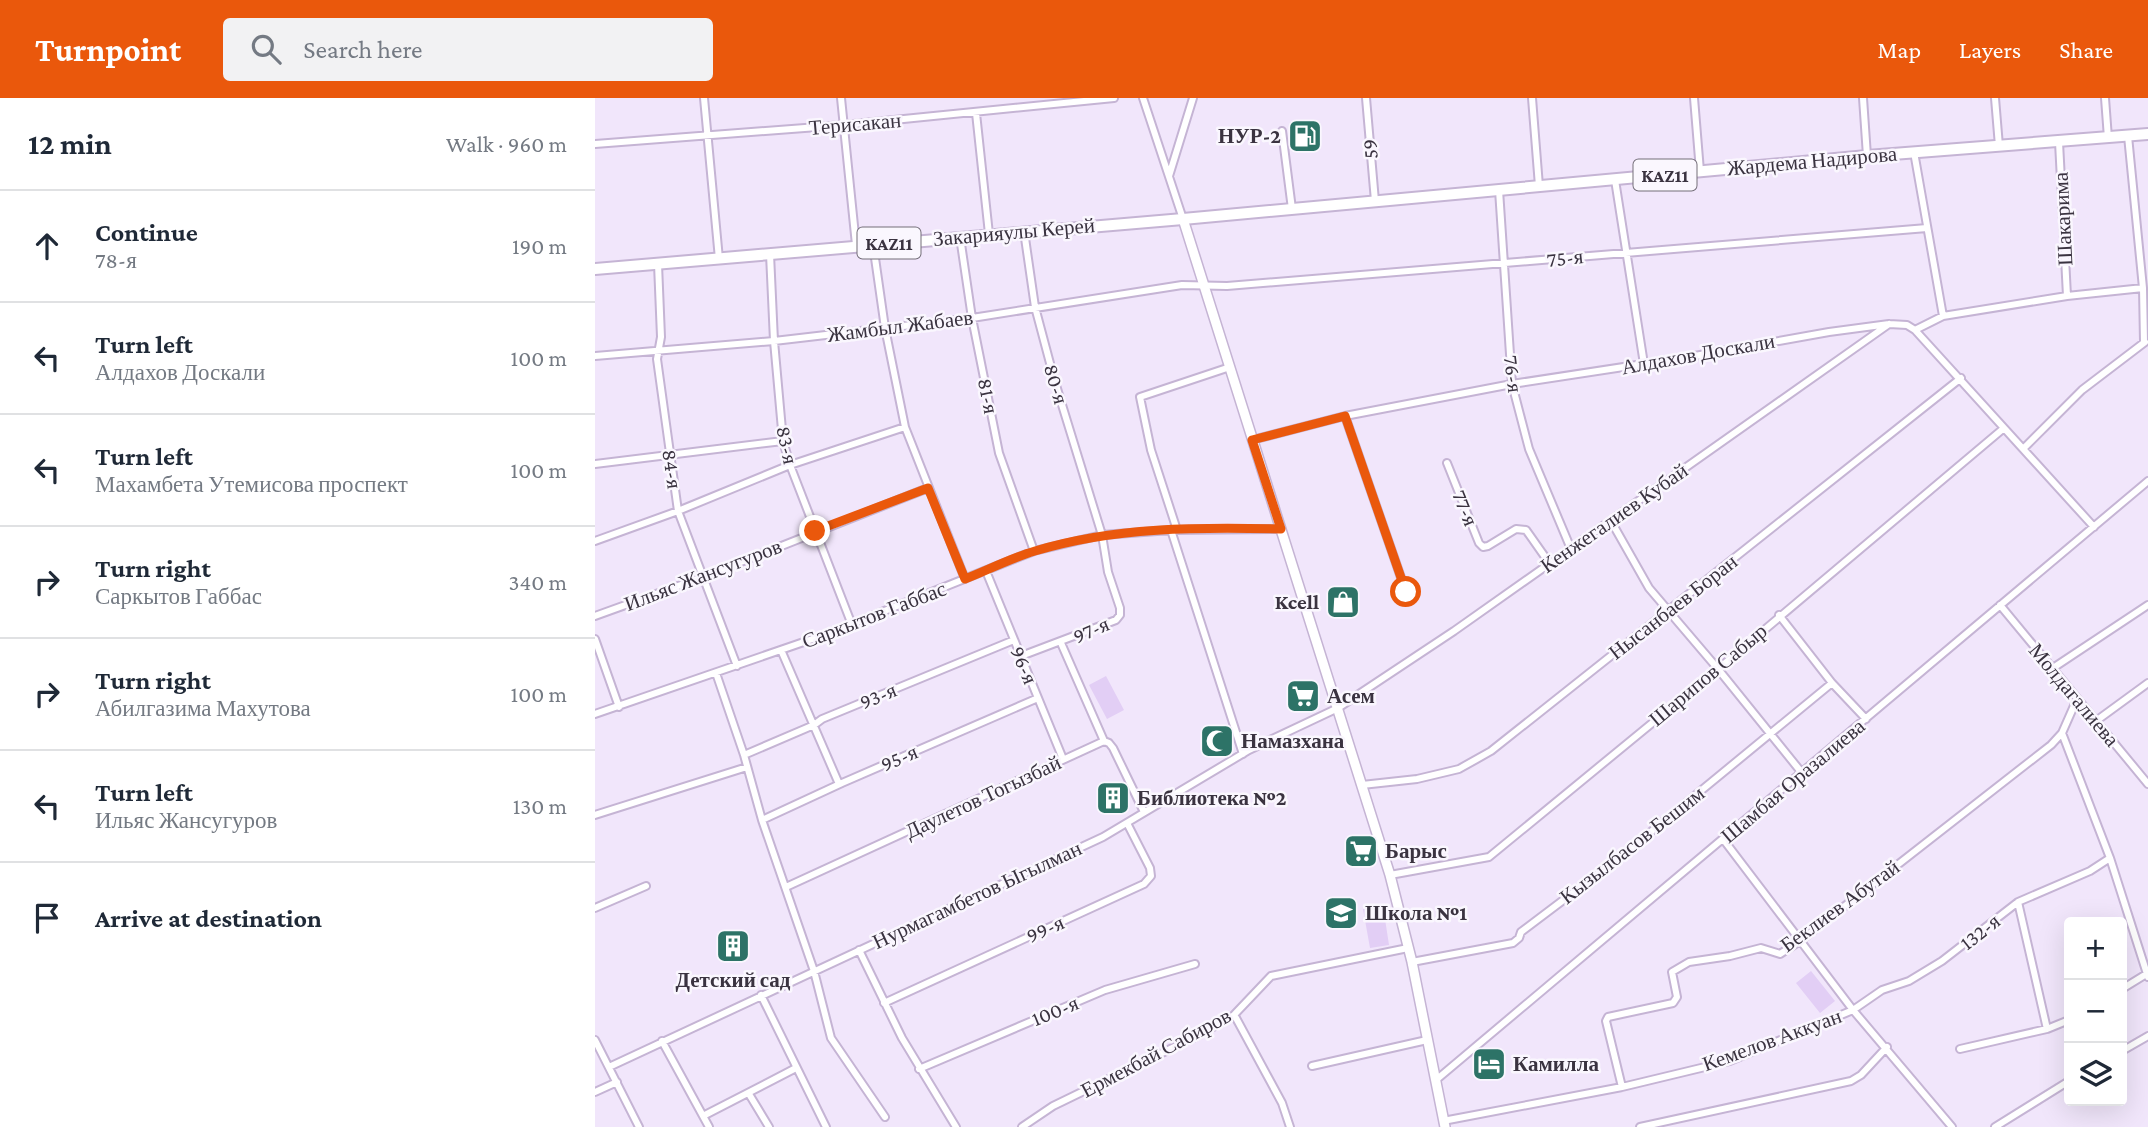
<!DOCTYPE html>
<meta charset="utf-8">
<style>
body{margin:0;font-family:"Crimson Pro",serif;background:#f2f2f3;color:#1f2937}
.controls{position:absolute;right:21px;bottom:21px;display:grid;overflow:hidden;border-radius:7px;box-shadow:0 7px 28px #0002}
.controls button{width:63px;height:63px;display:grid;place-items:center;padding:0;border:0;border-bottom:2px solid #e0e1e3;background:#fff;color:#1f2937;font:35px sans-serif}
.stop{position:absolute;width:21px;height:21px;margin:-16px;border:5px solid #ea580c;border-radius:50%;background:#fff}
.stop.end{background:#ea580c;border-color:#fff;box-shadow:0 2px 7px #0008}
.list{margin:0;padding:0;list-style:none}
h2{display:flex;justify-content:space-between;align-items:center;height:91px;margin:0;padding:0 28px;font-size:30px}
h2 small{font-size:23px;font-weight:400;color:#747a83}
.list li{display:grid;grid-template-columns:46px 1fr auto;gap:21px;align-items:center;box-sizing:border-box;height:112px;padding:0 28px;border-top:2px solid #e0e1e3}
.list b{display:block;font-size:26px;white-space:nowrap}
.list p{margin:0;font-size:23px;white-space:nowrap;color:#747a83}
.list em{font-size:23px;font-style:normal;color:#747a83}
.icon{flex:none;width:38px;height:38px;fill:none;stroke:currentColor;stroke-width:2;stroke-linecap:round;stroke-linejoin:round}
.map{position:relative;flex:none;width:1553px;height:1029px;overflow:hidden}
header{display:flex;align-items:center;gap:42px;box-sizing:border-box;height:98px;padding:0 35px;background:#ea580c;color:#fff}
header strong{font-size:33px}
nav{display:flex;gap:38px;margin-inline-start:auto;font-size:24px}
.search{width:490px;height:63px;background:#f2f2f3;display:flex;align-items:center;gap:18px;box-sizing:border-box;padding:0 24px;border-radius:7px;color:#747a83;font-size:26px}
main{display:flex}
aside{flex:1;background:#fff}
.map>svg:first-child{display:block}
.green{fill:#e2cef5}
.lines{fill:none;stroke-linecap:round;stroke-linejoin:round}
.street-casing{stroke:#c5b4d4;stroke-width:10}
.secondary-casing{stroke:#c5b4d4;stroke-width:12}
.highway-casing{stroke:#c5b4d4;stroke-width:14}
.street{stroke:#fff;stroke-width:6}
.secondary{stroke:#fff;stroke-width:9}
.highway{stroke:#fff;stroke-width:10}
.route{stroke:#ea580c;stroke-width:9}
.labels{text-anchor:middle;dominant-baseline:central;stroke-width:5;stroke-linejoin:round;paint-order:stroke}
.shield{fill:#faf7fe;stroke:#746e79;stroke-width:2}
.shield-label{font-size:19px;font-weight:bold;fill:#3a3340}
.street-label{font-size:21px;fill:#3a3340;stroke:#faf7fe}
.poi-label{font-size:21px;font-weight:bold;fill:#3a3340;stroke:#faf7fe;text-anchor:start}
</style>
<header>
<strong>Turnpoint</strong>
<div class="search"><svg class="icon" aria-label="search" viewBox="0 0 24 24"><circle cx="10" cy="10" r="6"/><path d="M15 15l6 6"/></svg>Search here</div>
<nav><a>Map</a><a>Layers</a><a>Share</a></nav>
</header>
<main>
<aside>
<h2>12 min<small>Walk · 960 m</small></h2>
<ul class="list">
<li><svg class="icon" aria-label="ahead" viewBox="0 0 24 24"><path d="M12 20V5M6 11l6-6 6 6"/></svg><div><b>Continue</b><p>78-я</p></div><em>190 m</em></li>
<li><svg class="icon" aria-label="left" viewBox="0 0 24 24"><path d="M17 20v-9H6M10 6l-5 5 5 5"/></svg><div><b>Turn left</b><p>Алдахов Доскали</p></div><em>100 m</em></li>
<li><svg class="icon" aria-label="left" viewBox="0 0 24 24"><path d="M17 20v-9H6M10 6l-5 5 5 5"/></svg><div><b>Turn left</b><p>Махамбета Утемисова проспект</p></div><em>100 m</em></li>
<li><svg class="icon" aria-label="right" viewBox="0 0 24 24"><path d="M7 20v-9h11M14 6l5 5-5 5"/></svg><div><b>Turn right</b><p>Саркытов Габбас</p></div><em>340 m</em></li>
<li><svg class="icon" aria-label="right" viewBox="0 0 24 24"><path d="M7 20v-9h11M14 6l5 5-5 5"/></svg><div><b>Turn right</b><p>Абилгазима Махутова</p></div><em>100 m</em></li>
<li><svg class="icon" aria-label="left" viewBox="0 0 24 24"><path d="M17 20v-9H6M10 6l-5 5 5 5"/></svg><div><b>Turn left</b><p>Ильяс Жансугуров</p></div><em>130 m</em></li>
<li><svg class="icon" aria-label="arrive" viewBox="0 0 24 24"><path d="M6 21V4h12l-3 4 3 4H6"/></svg><div><b>Arrive at destination</b></div></li>
</ul>
</aside>
<div class="map">
<svg width="1553" height="1029" viewBox="0 0 1553 1029">
<rect width="100%" height="100%" fill="#f1e6fb"/>
<!-- green -->
<path class="green" d="M511 578 529 612 512 621 494 587Z
M788 808 794 847 775 850 768 811Z
M1216 873 1240 903 1225 915 1201 885Z"/>
<g class="lines">
<!-- street casing -->
<g class="street-casing">
<path id="street" d="M109 0 124 161
M246 0 261 147
M548 0 588 121
M771 0 780 103
M937 0 944 88
M1099 0 1105 73
M1268 0 1272 58
M1400 0 1404 48
M1510 0 1513 40
M381 15 394 136
M687 33 697 111
M1533 38 1548 190 1549 244
M1464 44 1472 198
M0 46 249 27 519 0
M1319 54 1348 218
M574 78 598 0
M1020 82 1049 266
M904 92 917 286 934 351 976 451
M365 139 377 220 404 355 439 453
M278 146 290 230 310 329 370 481
M175 156 179 243 188 343 195 367 257 527
M63 166 66 239 62 261 83 413 142 568
M1320 232 1499 429
M0 258 179 243 377 220 587 187 632 188 1332 130
M750 318 811 494
M657 342 750 318 917 286 1094 259 1234 234 1294 226 1312 227 1320 232 1348 218 1472 198 1548 190
M1428 351 1487 292 1550 244
M852 365 884 445 888 449 893 448 921 431 931 432 955 466
M0 366 188 343
M1016 423 1054 490 1123 571 1207 675
M576 432 648 656
M582 432 556 352 545 299 635 269
M0 443 83 413 195 367 310 329
M391 473 468 661
M1405 507 1553 686
M1184 517 1237 585 1271 621
M0 518 108 479 333 390
M0 541 24 609
M466 545 509 643
M186 552 244 686
M426 558 521 522 525 517V510L513 474 507 437 460 284 440 209 429 133
M1458 570 1553 507
M121 575 149 657 167 722 219 873 236 940 290 1019
M0 616 232 536 439 453 507 437 576 432 686 431
M1501 623 1553 585
M1467 635 1515 760 1553 879
M149 657 219 627 227 621 419 542
M767 687 822 681 864 671 896 653 1366 280
M0 717 152 669
M167 722 247 685 443 600
M1128 741 1258 912 1357 1029
M795 777 894 759 1123 571 1409 330
M191 789 509 643 514 645 518 650 549 714
M1423 804 1452 931
M0 810 51 788
M264 852 307 940 361 1029
M817 864 918 845 924 840 926 834 1024 760 1237 585
M1527 891 1553 875
M166 897 231 1029
M289 905 549 786 556 778 555 770 532 725
M638 918 641 920 687 1005 695 1029
M0 942 44 1029
M67 943 114 1029
M1365 951 1452 931 1474 922
M1527 953 1553 938
M717 968 832 942
M14 969 508 739 654 652 743 610 859 533 1294 226
M324 971 510 892 600 866
M841 982 1553 383
M1027 989 1011 923 1013 919 1078 905 1082 899 1077 874 1094 864 1135 858 1166 850 1185 856 1205 843 1456 647 1467 635 1482 601
M0 994 22 984
M154 996 174 1029
M108 1018 201 970
M848 1023 1027 989 1135 963 1258 912 1287 892 1314 883 1347 863 1423 804 1495 773 1515 760
M427 1029 458 1008 602 938 638 918 676 878 813 850
M1045 1029 1256 983 1266 977 1292 949
M1400 1029 1474 983"/>
</g>
<!-- secondary casing -->
<g class="secondary-casing">
<path id="secondary" d="M588 121 795 777 817 864 850 1029"/>
</g>
<!-- highway casing -->
<g class="highway-casing">
<path id="highway" d="M0 171 588 121 1272 58 1553 36"/>
</g>
<!-- street -->
<use href="#street" class="street"/>
<!-- secondary -->
<use href="#secondary" class="secondary"/>
<!-- highway -->
<use href="#highway" class="highway"/>
</g>
<g class="lines">
<!-- route -->
<path class="route" d="M220 433 333 390 370 481C393 472 416 460 440 453 519 429 604 429 686 431L657 342 750 318 811 494"/>
</g>
<!-- icons -->
<defs>
<g id="fuel-square" transform="scale(1.75)"><rect x="-9" y="-9" width="18" height="18" rx="4" fill="#2d7367" stroke="#faf7fe"/><path d="M-5.5-6h7V0h2V4h1.3V-2.5L3-4.5l.8-.8L6-3V5H2.5V1h-1V6h-7ZM-4.2-4.7v3.2H.2V-4.7Z" fill="#fff"/></g>
<g id="shop-square" transform="scale(1.75)"><rect x="-9" y="-9" width="18" height="18" rx="4" fill="#2d7367" stroke="#faf7fe"/><path d="M-5-2.5h2.3a2.7 3.5 0 0 1 5.4 0H5L5.5 6h-11ZM-1.5-2.5h3a1.5 2.3 0 0 0-3 0Z" fill="#fff"/></g>
<g id="supermarket-square" transform="scale(1.75)"><rect x="-9" y="-9" width="18" height="18" rx="4" fill="#2d7367" stroke="#faf7fe"/><path d="M-6-5.5h2.5l.6 2H6L4.5 2H-2.5L-4.4-4H-6ZM-1.5 3.2a1.3 1.3 0 1 0 .1 0ZM3 3.2a1.3 1.3 0 1 0 .1 0Z" fill="#fff"/></g>
<g id="mosque-square" transform="scale(1.75)"><rect x="-9" y="-9" width="18" height="18" rx="4" fill="#2d7367" stroke="#faf7fe"/><path d="M3.5-4.9A6 6 0 1 0 3.5 4.9A5 5 0 1 1 3.5-4.9Z" fill="#fff"/></g>
<g id="building-square" transform="scale(1.75)"><rect x="-9" y="-9" width="18" height="18" rx="4" fill="#2d7367" stroke="#faf7fe"/><path d="M-4-6H4V6H1V3H-1V6H-4ZM-2.5-4.3h1.7v1.8h-1.7ZM.8-4.3h1.7v1.8H.8ZM-2.5-1h1.7V.8h-1.7ZM.8-1h1.7V.8H.8Z" fill="#fff"/></g>
<g id="school-square" transform="scale(1.75)"><rect x="-9" y="-9" width="18" height="18" rx="4" fill="#2d7367" stroke="#faf7fe"/><path d="M0-5L7-2L0 1L-7-2ZM-4 1L0 2.5L4 1V4Q0 6-4 4Z" fill="#fff"/></g>
<g id="hotel-square" transform="scale(1.75)"><rect x="-9" y="-9" width="18" height="18" rx="4" fill="#2d7367" stroke="#faf7fe"/><path d="M-6-4.5h1.5V1H6V5H4.5V3h-9V5H-6ZM-4 0a1.8 1.8 0 1 1 3.6 0ZM.5 0V-2.5h3Q6-2.5 6 0Z" fill="#fff"/></g>
</defs>
<g fill-rule="evenodd">
<use href="#fuel-square" x="710" y="38"/>
<use href="#shop-square" x="748" y="504"/>
<use href="#supermarket-square" x="708" y="598"/>
<use href="#mosque-square" x="622" y="643"/>
<use href="#building-square" x="518" y="700"/>
<use href="#supermarket-square" x="766" y="753"/>
<use href="#school-square" x="746" y="815"/>
<use href="#building-square" x="138" y="848"/>
<use href="#hotel-square" x="894" y="966"/>
</g>
<g class="labels">
<!-- shield labels -->
<g class="shield">
<rect x="1038.5" y="61.5" width="63" height="31" rx="5"/>
<rect x="262.5" y="129.5" width="63" height="31" rx="5"/>
</g>
<g class="shield-label">
<text x="1070" y="77">KAZ11</text>
<text x="294" y="145">KAZ11</text>
</g>
<!-- street labels -->
<g class="street-label">
<text transform="translate(260 26) rotate(-5)">Терисакан</text>
<text transform="translate(775 51) rotate(-95)">59</text>
<text transform="translate(1217 63) rotate(-5)">Жардема Надирова</text>
<text transform="translate(1468 121) rotate(-93)">Шакарима</text>
<text transform="translate(419 134) rotate(-5)">Закарияулы Керей</text>
<text transform="translate(970 160) rotate(-6)">75-я</text>
<text transform="translate(305 228) rotate(-7)">Жамбыл Жабаев</text>
<text transform="translate(1103 256) rotate(-10)">Алдахов Доскали</text>
<text transform="translate(918 276) rotate(83)">76-я</text>
<text transform="translate(461 286) rotate(74)">80-я</text>
<text transform="translate(393 298) rotate(79)">81-я</text>
<text transform="translate(192 347) rotate(78)">83-я</text>
<text transform="translate(77 371) rotate(82)">84-я</text>
<text transform="translate(870 410) rotate(68)">77-я</text>
<text transform="translate(1019 420) rotate(-35)">Кенжегалиев Кубай</text>
<text transform="translate(108 477) rotate(-21)">Ильяс Жансугуров</text>
<text transform="translate(1078 509) rotate(-38)">Нысанбаев Боран</text>
<text transform="translate(279 517) rotate(-21)">Саркытов Габбас</text>
<text transform="translate(496 532) rotate(-23)">97-я</text>
<text transform="translate(429 567) rotate(67)">96-я</text>
<text transform="translate(1113 577) rotate(-40)">Шарипов Сабыр</text>
<text transform="translate(1479 597) rotate(50)">Молдагалиева</text>
<text transform="translate(283 598) rotate(-22)">93-я</text>
<text transform="translate(304 660) rotate(-23)">95-я</text>
<text transform="translate(1198 683) rotate(-40)">Шамбая Оразалиева</text>
<text transform="translate(388 699) rotate(-25)">Даулетов Тогызбай</text>
<text transform="translate(1037 747) rotate(-38)">Кызылбасов Бешим</text>
<text transform="translate(382 797) rotate(-25)">Нурмагамбетов Ыгылман</text>
<text transform="translate(1245 808) rotate(-36)">Беклиев Абутай</text>
<text transform="translate(450 831) rotate(-24)">99-я</text>
<text transform="translate(1385 834) rotate(-38)">132-я</text>
<text transform="translate(460 913) rotate(-22)">100-я</text>
<text transform="translate(1177 942) rotate(-20)">Кемелов Аккуан</text>
<text transform="translate(561 955) rotate(-28)">Ермекбай Сабиров</text>
</g>
<!-- poi labels -->
<g class="poi-label">
<text x="686" y="38" text-anchor="end">НУР-2</text>
<text x="724" y="504" text-anchor="end">Kcell</text>
<text x="732" y="598">Асем</text>
<text x="646" y="643">Намазхана</text>
<text x="542" y="700">Библиотека №2</text>
<text x="790" y="753">Барыс</text>
<text x="770" y="815">Школа №1</text>
<text x="138" y="882" text-anchor="middle">Детский сад</text>
<text x="918" y="966">Камилла</text>
</g>
</g>
</svg>
<div class="controls">
<button>+</button>
<button>−</button>
<button><svg class="icon" aria-label="layers" viewBox="0 0 24 24"><path d="M12 4l9 5-9 5-9-5zM3 14l9 5 9-5"/></svg></button>
</div>
<div class="stop" style="left:811px;top:494px"></div>
<div class="stop end" style="left:220px;top:433px"></div>
</div>
</main>
